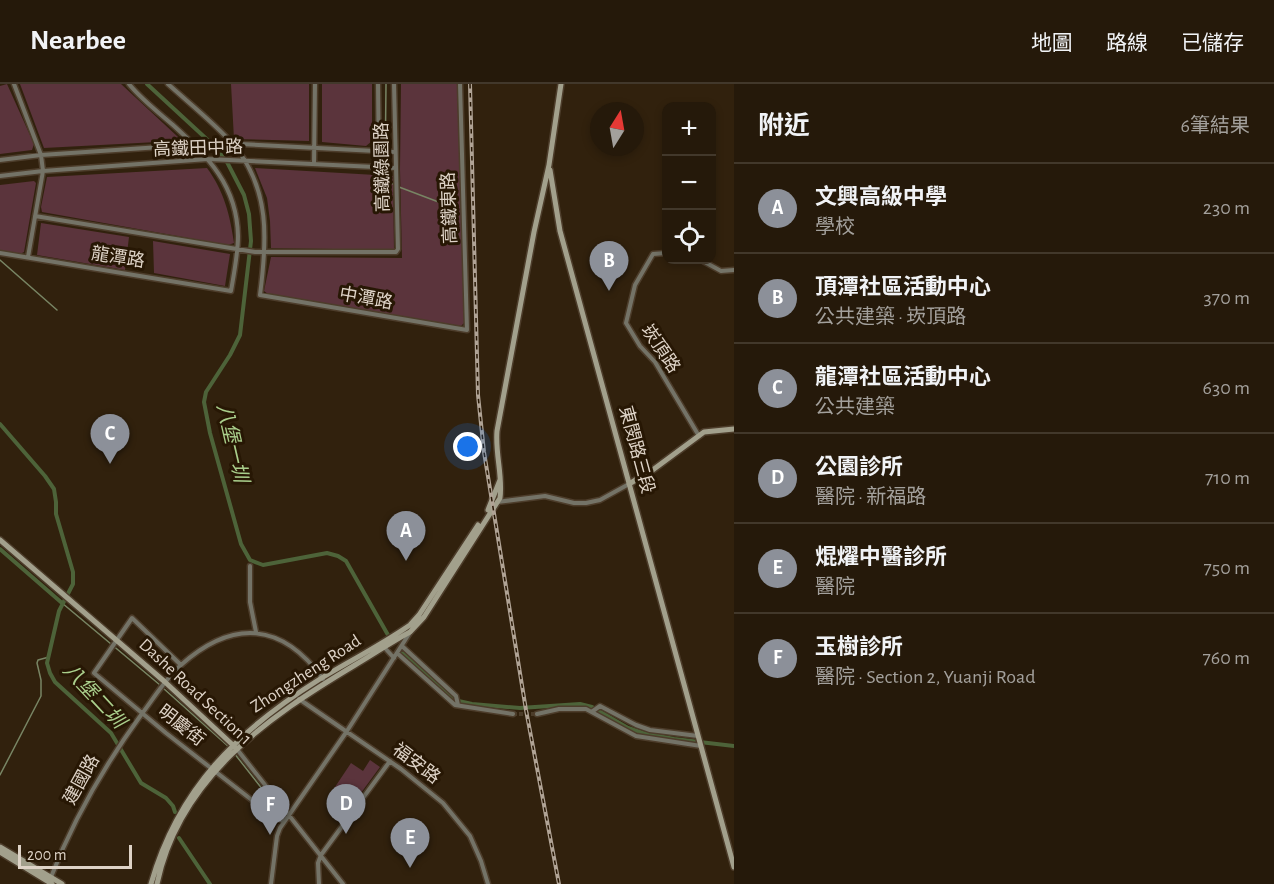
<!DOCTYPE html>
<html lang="zh-TW">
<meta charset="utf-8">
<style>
body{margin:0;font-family:"Alegreya Sans","Noto Sans TC",sans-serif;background:#2d2213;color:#f1f3f6}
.controls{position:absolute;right:18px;top:18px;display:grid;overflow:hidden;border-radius:12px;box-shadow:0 3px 9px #0003}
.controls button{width:54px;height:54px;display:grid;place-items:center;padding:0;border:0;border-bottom:2px solid #42382b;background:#25190a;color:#f1f3f6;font:30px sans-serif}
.compass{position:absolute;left:590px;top:18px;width:54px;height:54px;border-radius:50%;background:#25190a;box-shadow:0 3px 9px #0003;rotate:11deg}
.scale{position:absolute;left:18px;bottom:15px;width:114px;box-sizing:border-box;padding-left:6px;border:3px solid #ded3c7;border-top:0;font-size:16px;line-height:21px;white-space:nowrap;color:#ded3c7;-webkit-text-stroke:4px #271704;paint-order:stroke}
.you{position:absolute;left:468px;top:363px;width:21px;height:21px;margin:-15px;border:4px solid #fff;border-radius:50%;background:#1a73e8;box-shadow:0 0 0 9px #1a73e833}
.badge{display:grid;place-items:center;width:39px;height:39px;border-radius:50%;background:#8c9099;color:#fff;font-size:20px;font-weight:700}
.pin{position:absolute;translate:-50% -50px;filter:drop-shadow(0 2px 3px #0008)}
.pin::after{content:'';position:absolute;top:32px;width:21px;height:18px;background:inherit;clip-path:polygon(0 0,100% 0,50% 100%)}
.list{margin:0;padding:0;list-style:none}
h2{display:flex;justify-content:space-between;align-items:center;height:78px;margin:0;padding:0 24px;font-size:26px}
h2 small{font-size:20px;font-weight:400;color:#a3a09c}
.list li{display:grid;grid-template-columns:39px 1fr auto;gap:18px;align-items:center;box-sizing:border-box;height:90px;padding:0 24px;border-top:2px solid #42382b}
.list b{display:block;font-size:22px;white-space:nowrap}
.list p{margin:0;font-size:20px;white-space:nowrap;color:#a3a09c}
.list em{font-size:20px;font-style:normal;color:#a3a09c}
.icon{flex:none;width:33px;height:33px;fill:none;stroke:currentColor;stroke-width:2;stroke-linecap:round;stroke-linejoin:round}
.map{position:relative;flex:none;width:734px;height:800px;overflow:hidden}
header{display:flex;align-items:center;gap:36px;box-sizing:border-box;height:84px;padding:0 30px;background:#25190a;border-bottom:2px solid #42382b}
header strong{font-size:28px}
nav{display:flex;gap:33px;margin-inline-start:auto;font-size:21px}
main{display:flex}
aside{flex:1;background:#25190a}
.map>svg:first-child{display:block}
.green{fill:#5b343c}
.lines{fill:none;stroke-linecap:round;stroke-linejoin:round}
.stream{stroke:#788564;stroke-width:1.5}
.canal{stroke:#4d6339;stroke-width:4}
.street-tunnel{stroke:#4b3c29;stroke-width:4;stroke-dasharray:4 2;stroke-linecap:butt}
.street-casing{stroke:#4d3d2b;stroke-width:7}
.secondary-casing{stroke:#4d3d2b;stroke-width:8}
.street{stroke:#747367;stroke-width:4}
.secondary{stroke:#a2a08c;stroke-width:5}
.rail-casing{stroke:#b0a395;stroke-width:4}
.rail{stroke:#271704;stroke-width:1.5;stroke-dasharray:4.5;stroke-linecap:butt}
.labels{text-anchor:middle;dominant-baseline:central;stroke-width:6;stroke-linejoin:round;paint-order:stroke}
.street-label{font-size:18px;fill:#ded3c7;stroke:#271704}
.water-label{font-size:20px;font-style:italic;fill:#aacf8c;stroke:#271704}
</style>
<header>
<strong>Nearbee</strong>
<nav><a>地圖</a><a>路線</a><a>已儲存</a></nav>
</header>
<main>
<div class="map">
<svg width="734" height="800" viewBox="0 0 734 800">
<rect width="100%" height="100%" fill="#31210d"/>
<!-- green -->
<path class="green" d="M7 0 34 60 32 66 0 70V2Z
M20 0H121L178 53 176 57 44 64Z
M231 0H309V57L234 55Z
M322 0H372V57L366 62 322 58Z
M401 0H457L465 238 461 242 268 210 264 207 271 173 402 174 400 85Z
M207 84C224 107 230 131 234 159L228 161 42 128 41 123 47 93Z
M255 84 393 92 394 166 271 164 270 137 267 114Z
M34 97 36 99 24 168 20 170 0 167V101Z
M41 139 129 153 125 186 37 171Z
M153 157 230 170 225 202 154 189Z
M370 676 380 683 347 728 327 715 351 679 363 687Z"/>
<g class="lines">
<!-- stream -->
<path class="stream" d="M386 0 385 95 395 101
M399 103 457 125
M0 176 57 226
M62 519 160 601
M163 604 229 663
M234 669 263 706
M0 691 41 612V596L37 579 38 576 49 573"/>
<!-- canal -->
<path class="canal" d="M147 0 212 60 227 78 244 111 249 130 251 157 240 251 230 271 206 308 204 318 210 349 241 460 250 476 263 481 327 469 338 472 346 477 388 551
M0 340 45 392 54 405 56 418V430L73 488V500L59 527 47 579 50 589 55 598 111 649 141 699 166 714 173 722 175 728
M0 465 62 519
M403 568 454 616 472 620 520 624 580 620 592 623 628 644 643 649 674 655 734 662
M179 754 210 800"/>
<!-- street-tunnel -->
<path class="street-tunnel" d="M513 630H537"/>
<!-- street casing -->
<g class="street-casing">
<path id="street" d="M14 0 41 71 43 87 28 173
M168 0C189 19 213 38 232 59 271 104 267 157 260 211L467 246 460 0
M378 0 379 83
M0 76 41 71 220 59 395 68
M314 80 315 0
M0 92 43 87 208 75 396 84
M35 132 255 168H396L398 165 394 0
M0 169 231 207C234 189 238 170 238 152 237 101 208 73 173 41 158 28 141 15 129 0
M666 169 653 170 635 201 626 239 640 262 655 278 699 352
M701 176 721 187 734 186
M497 418 545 412 574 419H586L600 416 629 400
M250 482V518L256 548
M402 562 456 612 458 621
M384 563 394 574
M397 569 455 621 513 630
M181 581 132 534 94 589 166 649 262 724 284 738
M299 615 401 685 443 719 470 752 481 777 488 800
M593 627 600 622 636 641 650 646 698 652
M537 630 559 625H586L636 652 701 662
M236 664 343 800
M51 793C74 734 104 682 141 631 154 614 165 595 181 581 233 535 282 538 323 595
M271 800 277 752 280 744 347 647 409 550
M319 800 318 779 321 771 390 677"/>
</g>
<!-- secondary casing -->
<g class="secondary-casing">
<path id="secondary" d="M550 86 560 147 734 783
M629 400 654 385 704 348 734 345
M488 426 500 396
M0 456 165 598 235 663
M0 763 62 800
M0 768 52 800
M151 800C178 705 238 646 320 595 350 577 381 561 410 541L419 531 478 441
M157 800C179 694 268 633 355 581 374 570 391 558 410 548L424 533 500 414C503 392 495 370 497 347L534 148 549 81 561 0"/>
</g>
<!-- street -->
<use href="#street" class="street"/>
<!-- secondary -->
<use href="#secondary" class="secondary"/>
<!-- rail casing -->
<g class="rail-casing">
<path id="rail" d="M470 0 478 311 484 368 526 626 559 800"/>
</g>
<!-- rail -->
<use href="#rail" class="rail"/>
</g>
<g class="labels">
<!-- street labels -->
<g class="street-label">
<text transform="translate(198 65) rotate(-2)">高鐵田中路</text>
<text transform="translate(383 83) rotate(-91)">高鐵綠園路</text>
<text transform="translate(450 124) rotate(-92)">高鐵東路</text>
<text transform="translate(118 174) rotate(9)">龍潭路</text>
<text transform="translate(366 215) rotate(10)">中潭路</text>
<text transform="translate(660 265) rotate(56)">崁頂路</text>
<text transform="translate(636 366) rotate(75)">東閔路三段</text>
<text transform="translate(306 590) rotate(-33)">Zhongzheng Road</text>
<text transform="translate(195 608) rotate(43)">Dashe Road Section 1</text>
<text transform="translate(181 642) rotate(38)">明慶街</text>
<text transform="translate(416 680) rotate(37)">福安路</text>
<text transform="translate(82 696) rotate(-61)">建國路</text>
</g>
<!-- water labels -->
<g class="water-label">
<text transform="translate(232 359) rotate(77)">八堡一圳</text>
<text transform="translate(94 612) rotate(47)">八堡二圳</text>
</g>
</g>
</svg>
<div class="controls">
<button>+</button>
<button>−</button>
<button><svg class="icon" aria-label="locate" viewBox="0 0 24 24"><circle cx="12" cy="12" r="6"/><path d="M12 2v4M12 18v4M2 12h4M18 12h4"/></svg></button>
</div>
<svg class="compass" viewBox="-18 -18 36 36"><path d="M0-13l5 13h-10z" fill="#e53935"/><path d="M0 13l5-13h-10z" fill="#a3a09c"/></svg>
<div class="scale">200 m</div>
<div class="you"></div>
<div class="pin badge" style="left:406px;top:477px">A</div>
<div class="pin badge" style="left:609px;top:207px">B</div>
<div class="pin badge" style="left:110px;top:380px">C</div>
<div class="pin badge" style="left:346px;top:750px">D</div>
<div class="pin badge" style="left:410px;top:784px">E</div>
<div class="pin badge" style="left:270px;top:751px">F</div>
</div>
<aside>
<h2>附近<small>6筆結果</small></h2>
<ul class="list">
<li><span class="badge">A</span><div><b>文興高級中學</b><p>學校</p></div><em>230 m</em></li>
<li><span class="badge">B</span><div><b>頂潭社區活動中心</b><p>公共建築 · 崁頂路</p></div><em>370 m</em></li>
<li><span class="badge">C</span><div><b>龍潭社區活動中心</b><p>公共建築</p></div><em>630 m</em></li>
<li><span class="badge">D</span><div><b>公園診所</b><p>醫院 · 新福路</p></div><em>710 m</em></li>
<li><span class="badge">E</span><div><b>焜燿中醫診所</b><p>醫院</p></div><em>750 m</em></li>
<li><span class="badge">F</span><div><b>玉樹診所</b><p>醫院 · Section 2, Yuanji Road</p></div><em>760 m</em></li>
</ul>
</aside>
</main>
